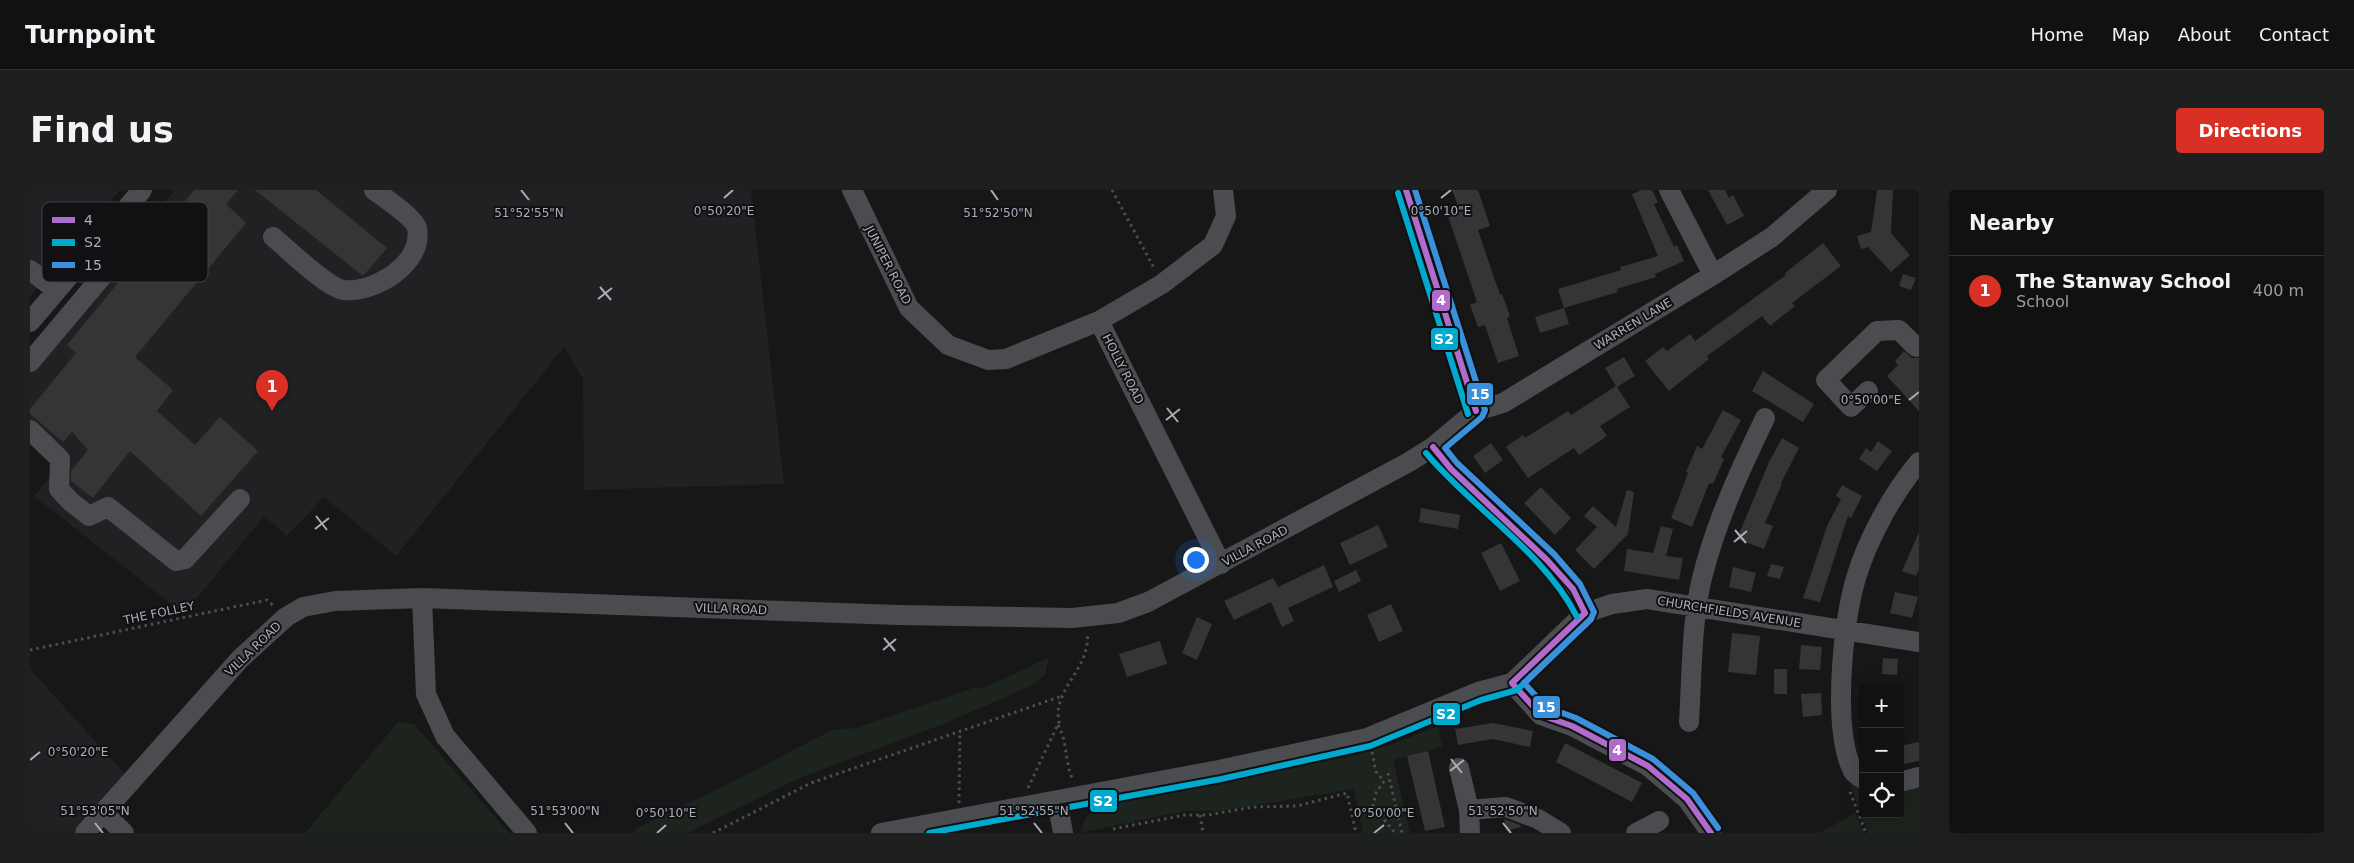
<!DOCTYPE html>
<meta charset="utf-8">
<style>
body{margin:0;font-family:"DejaVu Sans",sans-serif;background:#1e1f1f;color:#f1f3f6}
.controls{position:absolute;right:15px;bottom:15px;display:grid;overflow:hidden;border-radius:5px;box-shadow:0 5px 20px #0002}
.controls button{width:45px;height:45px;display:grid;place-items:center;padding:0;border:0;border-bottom:1px solid #303131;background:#111;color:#f1f3f6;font:25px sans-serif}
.you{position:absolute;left:1165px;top:369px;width:18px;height:18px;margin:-12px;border:4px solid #fff;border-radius:50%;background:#1a73e8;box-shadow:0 0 0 8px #1a73e833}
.badge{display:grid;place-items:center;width:32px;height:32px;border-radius:50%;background:#d93025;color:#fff;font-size:16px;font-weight:700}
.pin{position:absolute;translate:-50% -41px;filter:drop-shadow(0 1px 2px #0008)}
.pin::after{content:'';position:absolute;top:26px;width:18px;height:15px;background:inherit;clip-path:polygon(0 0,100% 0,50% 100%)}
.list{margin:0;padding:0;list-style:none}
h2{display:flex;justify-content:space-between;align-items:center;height:65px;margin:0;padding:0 20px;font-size:21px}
h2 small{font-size:16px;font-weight:400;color:#9c9d9f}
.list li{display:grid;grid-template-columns:32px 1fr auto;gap:15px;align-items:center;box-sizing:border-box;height:70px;padding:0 20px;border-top:1px solid #303131}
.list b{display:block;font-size:19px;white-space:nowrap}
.list p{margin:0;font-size:16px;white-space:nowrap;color:#9c9d9f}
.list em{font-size:16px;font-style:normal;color:#9c9d9f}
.icon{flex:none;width:28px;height:28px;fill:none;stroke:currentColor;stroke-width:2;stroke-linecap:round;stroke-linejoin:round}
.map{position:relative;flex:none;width:1889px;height:643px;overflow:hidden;border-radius:5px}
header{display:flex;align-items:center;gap:30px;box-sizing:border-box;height:70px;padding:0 25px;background:#111;border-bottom:1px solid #303131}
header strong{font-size:24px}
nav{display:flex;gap:28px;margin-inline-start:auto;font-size:18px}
.intro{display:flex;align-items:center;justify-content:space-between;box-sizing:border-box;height:120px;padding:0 30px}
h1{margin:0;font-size:35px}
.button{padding:12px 22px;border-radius:5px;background:#d93025;color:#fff;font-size:18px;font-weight:700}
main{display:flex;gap:30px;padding:0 30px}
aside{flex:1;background:#111;border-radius:5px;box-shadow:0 5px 20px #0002}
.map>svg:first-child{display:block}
.built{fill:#212123}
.green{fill:#1d241e}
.building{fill:#353536}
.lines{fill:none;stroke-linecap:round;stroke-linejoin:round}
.path{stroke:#4d4e52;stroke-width:3;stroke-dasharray:2.5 4;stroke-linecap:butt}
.minor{stroke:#4b4c50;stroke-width:20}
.bus-1-casing{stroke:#111113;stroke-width:10}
.bus-2-casing{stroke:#111113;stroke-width:10}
.bus-3-casing{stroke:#111113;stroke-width:10}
.bus-1{stroke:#b06ccc;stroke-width:6}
.bus-2{stroke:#00a9ce;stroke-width:6}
.bus-3{stroke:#3a90db;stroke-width:6}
.ticks{fill:none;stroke:#a8adb8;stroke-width:2}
.labels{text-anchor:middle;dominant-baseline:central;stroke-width:4;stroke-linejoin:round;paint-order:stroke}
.street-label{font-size:12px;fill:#a8adb8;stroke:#111113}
.key{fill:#111113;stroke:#3e4045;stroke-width:1}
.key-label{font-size:14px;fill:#a8adb8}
.ticks-label{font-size:12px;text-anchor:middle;fill:#a8adb8;stroke:#111113;stroke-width:4;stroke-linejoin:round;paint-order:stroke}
.line-badge{stroke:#111113;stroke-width:2}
.badge-label{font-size:14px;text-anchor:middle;font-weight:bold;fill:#fff}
</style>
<header>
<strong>Turnpoint</strong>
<nav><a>Home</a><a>Map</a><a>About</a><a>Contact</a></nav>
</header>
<div class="intro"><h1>Find us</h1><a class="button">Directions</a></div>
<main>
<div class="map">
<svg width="1889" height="643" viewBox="0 0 1889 643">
<rect width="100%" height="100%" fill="#171717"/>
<!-- built -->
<path class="built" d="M0 0H90L0 107Z
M145 0H721L754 294 554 300 553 189 534 157 366 366 294 307 257 346 234 326 154 424 4 306 28 277 0 252V171Z
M0 479 95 584 43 643H0Z"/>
<!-- green -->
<path class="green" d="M1019 467 1015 485 999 497 913 534 769 588 658 643H602L607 638 700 593 802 540 826 538 943 498 957 497Z
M368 532 384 534 479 643H275Z
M1408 536 1412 557 1363 570 1380 643H1333L1324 599 1190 621H1154L1050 643C1054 628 1058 623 1071 615L1318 567 1358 556Z
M1817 586 1833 597V624H1870V599L1889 597V643H1838Z
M1825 623 1834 643H1790Z"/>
<!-- building -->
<path class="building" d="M164 0H208L196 14 216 33 105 167 143 200 127 221 165 255 190 227 228 261 171 326 100 261 63 308 41 291V281L58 260 42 242 33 252 0 224V219L46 163 37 155Z
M225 0H286L357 58 333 86Z
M1422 0H1448L1460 36 1448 40 1470 105 1472 104 1480 126 1477 128 1489 166 1468 173 1455 135 1448 137 1440 115 1447 112 1416 20 1428 16Z
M1612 0H1622L1628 12 1624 14 1644 57 1647 55 1654 71 1625 84 1626 87 1587 99 1588 102 1534 118 1528 99 1591 80 1590 77 1628 66 1602 4Z
M1678 0H1695L1699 8 1703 5 1714 26 1697 35Z
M1847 0H1863L1861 43 1880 65 1861 82 1838 57 1831 59 1827 46 1841 42Z
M1793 53 1811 76 1762 113 1765 116 1740 136 1732 126 1677 166 1679 169 1639 201 1615 171 1633 157 1637 161 1660 144 1665 151 1756 85 1755 83Z
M1873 84 1886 88 1881 100 1869 96Z
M1534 118 1539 134 1510 143 1505 127Z
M1874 161 1882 168H1889V221L1857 186 1868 175 1865 171Z
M1594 167 1605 186 1587 197 1600 217 1570 236 1577 246 1549 265 1544 258 1498 288 1476 257 1493 245 1495 248 1538 221 1541 225 1586 196 1575 178Z
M1733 181 1784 214 1773 232 1722 201Z
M1693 220 1711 230 1691 267 1694 269 1683 294 1679 293 1662 337 1641 328 1658 283 1656 282 1667 256 1672 259Z
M1752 248 1769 258 1751 293 1752 294 1735 333 1743 336 1734 359 1707 349 1739 272Z
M1848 251 1862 261 1847 281 1829 269 1836 258 1841 262Z
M1461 253 1473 270 1455 283 1443 266Z
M1812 295 1832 306 1821 328 1818 326 1790 412 1773 408 1797 336 1811 309 1806 306Z
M1511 297 1541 328 1525 345 1494 313Z
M1597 300 1604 302 1598 344 1564 379 1545 360 1567 337 1554 326 1563 316 1586 337Z
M1391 318 1430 325 1428 339 1389 332Z
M1348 335 1358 357 1320 375 1310 353Z
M1631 336 1643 339 1636 366 1653 368 1649 390 1594 381 1597 359 1623 363Z
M1889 342V379L1886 386 1872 381Z
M1471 353 1490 391 1470 401 1451 363Z
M1741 374 1754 377 1750 389 1737 386Z
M1294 375 1303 397 1258 418 1264 431 1252 437 1241 412 1204 430 1194 411 1243 388 1248 397Z
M1703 377 1726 383 1721 402 1699 397Z
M1326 380 1331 391 1309 402 1304 391Z
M1865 402 1888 407 1882 428 1860 423Z
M1361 414 1373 441 1349 452 1337 425Z
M1167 427 1182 434 1167 470 1152 463Z
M1702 443 1730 446 1726 485 1698 482Z
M1130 451 1137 474 1097 487 1089 464Z
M1771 455 1792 457 1790 480 1769 479Z
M1853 468 1868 469 1867 485 1852 484Z
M1744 479H1757V504H1744Z
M1791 503 1792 525 1773 527 1771 504Z
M1463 533 1503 541 1500 557 1463 549 1428 555 1425 539Z
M1889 552V571L1870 575V556Z
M1535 553 1612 593 1602 612 1526 572Z
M1398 561 1415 637 1395 641 1377 566Z
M1474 629 1490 635 1491 637 1476 641Z"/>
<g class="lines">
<!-- path -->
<path class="path" d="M1082 0 1124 78
M0 460 237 410 244 416
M1028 535C1038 552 1034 571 1043 590
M1342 562 1346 582 1354 591 1346 603 1343 616 1365 643
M1358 583 1372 643
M998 598 1029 532C1023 504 1051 484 1056 459 1058 454 1057 448 1058 443
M1820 602 1836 643
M929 613 930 541
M1170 625 1173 643
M1083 639 1155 625H1178L1223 617 1267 616 1317 603 1326 643
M683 643 781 593 1032 506"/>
<!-- minor -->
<path class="minor" d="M822 0 879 118 918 155 958 170 976 169 1069 131
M1376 0 1446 221
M1639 0 1683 85
M243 47C258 59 297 98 314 100 344 103 394 74 387 38 384 27 353 7 344 0
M0 80 26 100
M0 132 112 0
M0 172 85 71C94 56 94 47 86 30
M1838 201 1821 217 1796 190 1847 141 1869 140 1886 157
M0 240 30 269 29 299 40 311 59 326 78 317 146 371 155 369 210 309
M1403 257 1421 279 1517 370 1543 399 1555 423
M1191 374 1069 131 1132 94 1183 55 1196 26 1193 0
M392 408 396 504 415 546 497 643
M1482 493 1511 525 1542 536 1618 576 1657 609 1681 643
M1659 532C1662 485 1661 434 1672 388 1686 332 1710 280 1735 228
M1429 578 1439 620
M1833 589C1829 586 1823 583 1822 579 1802 536 1813 433 1826 388 1838 348 1863 303 1889 272
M1870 592 1889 587
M1027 610 1033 643
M73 622 94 643
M55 643 210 469 256 427 273 417 305 411 392 408 868 425 1042 428 1088 423 1118 412 1379 272 1403 257 1446 221 1473 213 1683 85 1742 47 1797 0
M851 643 1189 580 1337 548 1448 502 1482 493 1555 423 1582 414 1617 409 1889 452
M1440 643 1439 620 1476 617 1508 629 1531 643
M1606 643 1629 631"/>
<!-- bus-1 casing -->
<g class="bus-1-casing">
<path id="bus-1" d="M1376 0 1446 221
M1403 257 1421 279 1517 370 1543 399 1555 423
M1482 493 1511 525 1542 536 1618 576 1657 609 1681 643
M1482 493 1555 423"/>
</g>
<!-- bus-2 casing -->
<g class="bus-2-casing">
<path id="bus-2" d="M1368 3 1438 224
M1396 263C1442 318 1515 363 1547 427
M899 643 1191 589 1340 556 1451 510 1487 500 1561 429"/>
</g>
<!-- bus-3 casing -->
<g class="bus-3-casing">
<path id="bus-3" d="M1385 0 1455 220 1452 227 1415 258 1427 273 1524 364 1550 394 1564 422 1561 429 1494 493 1516 517 1546 528 1623 569 1663 603 1688 638"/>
</g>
<!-- bus-1 -->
<use href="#bus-1" class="bus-1"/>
<!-- bus-2 -->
<use href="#bus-2" class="bus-2"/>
<!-- bus-3 -->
<use href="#bus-3" class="bus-3"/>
</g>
<!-- ticks -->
<path class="ticks" d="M491 0 499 10M961 0 968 10M694 8 703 0M1411 8 1421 0M570 97 581 110M568 109 582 98M1879 210 1889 202M1137 218 1148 232M1136 230 1150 219M286 326 297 340M285 339 299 328M1705 340 1716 353M1704 352 1717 341M854 448 865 461M853 460 866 449M1421 569 1432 583M0 570 10 562M1420 581 1434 570M65 633 73 643M535 633 543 643M1004 633 1012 643M1473 633 1481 643M627 643 636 635M1344 643 1354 635"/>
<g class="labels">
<!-- street labels -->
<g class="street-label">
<text transform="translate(858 75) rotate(63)">JUNIPER ROAD</text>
<text transform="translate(1603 134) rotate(-31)">WARREN LANE</text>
<text transform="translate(1093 179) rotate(63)">HOLLY ROAD</text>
<text transform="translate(1225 356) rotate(-28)">VILLA ROAD</text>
<text transform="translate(701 419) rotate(2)">VILLA ROAD</text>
<text transform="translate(1699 422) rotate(9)">CHURCHFIELDS AVENUE</text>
<text transform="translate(129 423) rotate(-12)">THE FOLLEY</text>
<text transform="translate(223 459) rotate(-44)">VILLA ROAD</text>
</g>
</g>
<!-- legend -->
<rect x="12" y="12" width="166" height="80" rx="8" class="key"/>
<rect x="22" y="27" width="23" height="6" fill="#b06ccc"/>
<rect x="22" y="49" width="23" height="7" fill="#00a9ce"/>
<rect x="22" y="72" width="23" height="6" fill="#3a90db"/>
<g class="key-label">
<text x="54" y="35">4</text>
<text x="54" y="57">S2</text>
<text x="54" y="80">15</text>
</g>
<g class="ticks-label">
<text x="694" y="25">0°50'20"E</text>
<text x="1411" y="25">0°50'10"E</text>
<text x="499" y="27">51°52'55"N</text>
<text x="968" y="27">51°52'50"N</text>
<text x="1841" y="214">0°50'00"E</text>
<text x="48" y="566">0°50'20"E</text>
<text x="65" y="625">51°53'05"N</text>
<text x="535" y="625">51°53'00"N</text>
<text x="1004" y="625">51°52'55"N</text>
<text x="1473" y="625">51°52'50"N</text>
<text x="636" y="627">0°50'10"E</text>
<text x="1354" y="627">0°50'00"E</text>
</g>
<g class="line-badge">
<rect x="1401" y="99" width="20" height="23" rx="5" fill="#b06ccc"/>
<rect x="1400" y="137" width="29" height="24" rx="5" fill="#00a9ce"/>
<rect x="1436" y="192" width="28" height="24" rx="5" fill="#3a90db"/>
<rect x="1502" y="505" width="29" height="24" rx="5" fill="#3a90db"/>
<rect x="1402" y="512" width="29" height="24" rx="5" fill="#00a9ce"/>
<rect x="1578" y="548" width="19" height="24" rx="5" fill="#b06ccc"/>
<rect x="1059" y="599" width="29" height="24" rx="5" fill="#00a9ce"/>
</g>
<g class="badge-label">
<text x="1411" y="115">4</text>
<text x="1414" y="154">S2</text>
<text x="1450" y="209">15</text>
<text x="1516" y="522">15</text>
<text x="1416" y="529">S2</text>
<text x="1587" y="565">4</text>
<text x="1073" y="616">S2</text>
</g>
</svg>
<div class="controls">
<button>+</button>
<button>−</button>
<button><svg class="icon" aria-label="locate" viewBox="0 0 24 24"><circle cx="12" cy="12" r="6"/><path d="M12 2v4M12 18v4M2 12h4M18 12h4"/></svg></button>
</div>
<div class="you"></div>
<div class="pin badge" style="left:242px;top:221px">1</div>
</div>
<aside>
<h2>Nearby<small></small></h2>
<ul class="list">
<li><span class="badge">1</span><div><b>The Stanway School</b><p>School</p></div><em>400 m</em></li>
</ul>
</aside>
</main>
